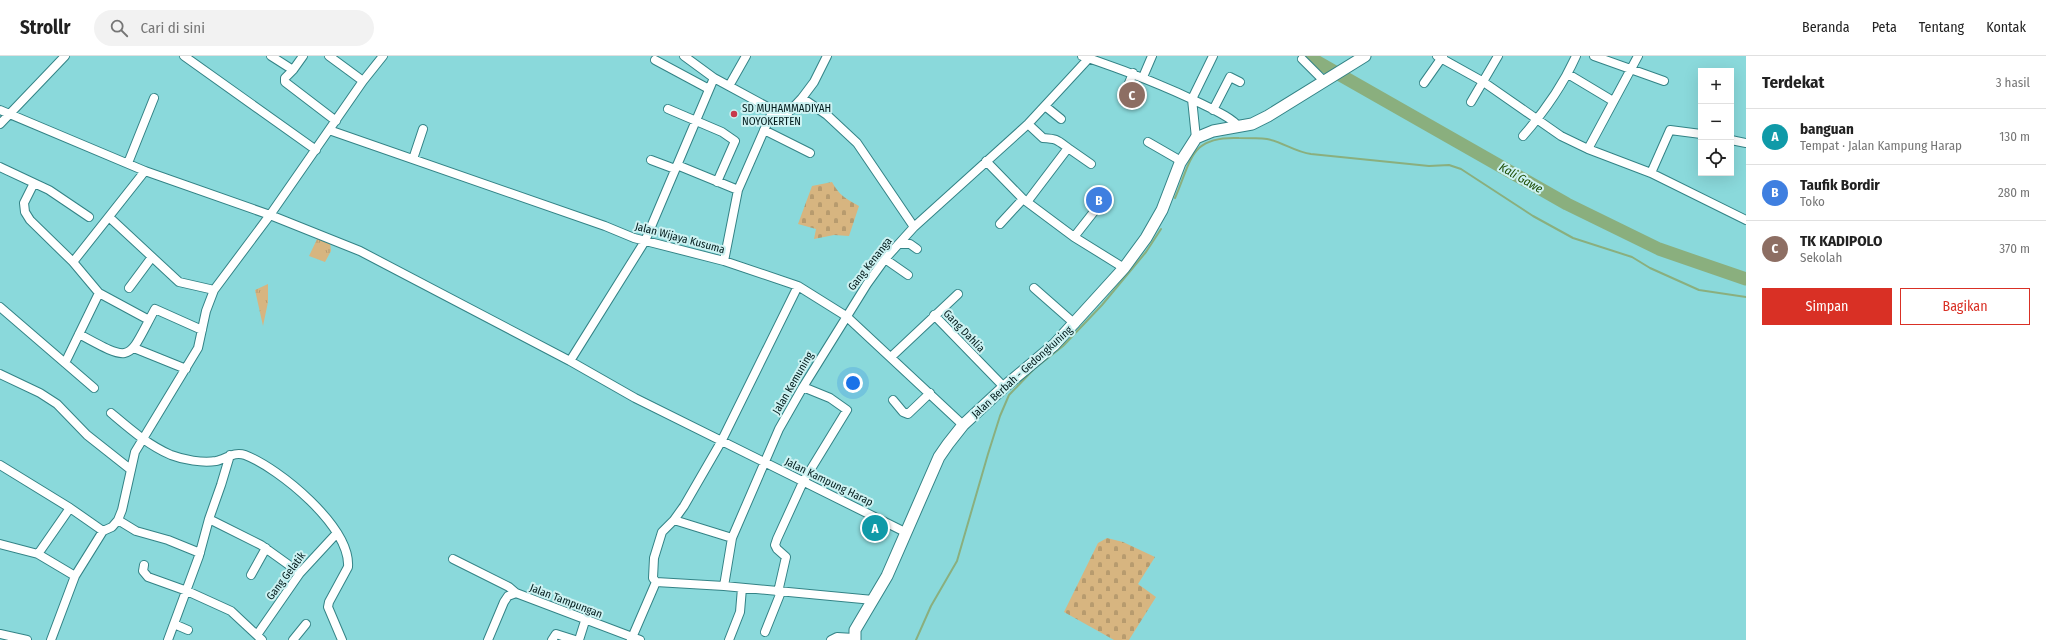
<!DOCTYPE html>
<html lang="id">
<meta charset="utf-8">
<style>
body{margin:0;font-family:"Fira Sans Condensed",sans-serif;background:#f2f2f2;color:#222}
.controls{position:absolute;right:12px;top:12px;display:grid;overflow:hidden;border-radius:0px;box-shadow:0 4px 16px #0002}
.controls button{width:36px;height:36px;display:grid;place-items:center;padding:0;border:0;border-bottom:1px solid #e0e0e0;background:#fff;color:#222;font:20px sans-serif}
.you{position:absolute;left:853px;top:327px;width:14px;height:14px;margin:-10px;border:3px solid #fff;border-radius:50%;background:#1a73e8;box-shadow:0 0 0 6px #1a73e833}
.badge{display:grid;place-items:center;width:26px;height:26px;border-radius:50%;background:#d93025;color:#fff;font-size:13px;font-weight:700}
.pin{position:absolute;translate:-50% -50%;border:2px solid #fff;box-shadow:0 1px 4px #0006}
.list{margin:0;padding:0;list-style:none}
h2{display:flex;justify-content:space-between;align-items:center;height:52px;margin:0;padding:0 16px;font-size:17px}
h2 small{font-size:13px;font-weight:400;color:#767676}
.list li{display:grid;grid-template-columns:26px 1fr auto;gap:12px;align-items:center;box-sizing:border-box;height:56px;padding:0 16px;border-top:1px solid #e0e0e0}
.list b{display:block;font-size:15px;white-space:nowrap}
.list p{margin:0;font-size:13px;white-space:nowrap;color:#767676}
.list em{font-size:13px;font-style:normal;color:#767676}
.actions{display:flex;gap:8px;padding:12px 16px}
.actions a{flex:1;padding:9px 0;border:1px solid #d93025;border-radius:0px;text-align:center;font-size:14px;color:#d93025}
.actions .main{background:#d93025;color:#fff}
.icon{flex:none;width:22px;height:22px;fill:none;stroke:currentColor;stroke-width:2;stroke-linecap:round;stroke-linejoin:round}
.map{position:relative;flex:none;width:1746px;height:584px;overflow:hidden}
header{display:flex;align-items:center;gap:24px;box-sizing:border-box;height:56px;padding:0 20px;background:#fff;border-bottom:1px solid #e0e0e0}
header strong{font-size:19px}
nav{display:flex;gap:22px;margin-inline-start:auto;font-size:14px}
.search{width:280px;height:36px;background:#f2f2f2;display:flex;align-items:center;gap:10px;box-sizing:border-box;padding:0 14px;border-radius:22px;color:#767676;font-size:15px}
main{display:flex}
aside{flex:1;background:#fff}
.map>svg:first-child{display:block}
.cemetery{fill:url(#cemetery-stones)}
.park{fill:url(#park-tufts)}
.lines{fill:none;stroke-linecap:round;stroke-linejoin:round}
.stream{stroke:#8aaf7e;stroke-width:2}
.river{stroke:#8aaf7e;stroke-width:13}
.minor-casing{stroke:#338386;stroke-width:10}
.secondary-casing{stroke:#338386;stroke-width:13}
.minor{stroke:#fff;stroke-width:8}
.secondary{stroke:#fff;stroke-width:11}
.poi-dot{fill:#c8384b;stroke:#ccf2f2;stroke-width:1.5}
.labels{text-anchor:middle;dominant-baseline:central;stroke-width:4;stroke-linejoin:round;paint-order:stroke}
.poi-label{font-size:11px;fill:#021a1b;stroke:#ccf2f2;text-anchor:start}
.street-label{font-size:11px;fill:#021a1b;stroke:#ccf2f2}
.water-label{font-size:12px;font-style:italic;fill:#1c4b02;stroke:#ccf2f2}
</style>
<header>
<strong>Strollr</strong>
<div class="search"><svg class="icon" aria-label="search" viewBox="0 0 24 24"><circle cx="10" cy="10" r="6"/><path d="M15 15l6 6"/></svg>Cari di sini</div>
<nav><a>Beranda</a><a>Peta</a><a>Tentang</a><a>Kontak</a></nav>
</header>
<main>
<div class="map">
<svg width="1746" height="584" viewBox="0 0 1746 584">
<defs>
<pattern id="cemetery-stones" width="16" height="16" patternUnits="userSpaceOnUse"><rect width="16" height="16" fill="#d7b580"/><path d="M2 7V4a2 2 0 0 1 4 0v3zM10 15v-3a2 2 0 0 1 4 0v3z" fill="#b79b6e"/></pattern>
<pattern id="park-tufts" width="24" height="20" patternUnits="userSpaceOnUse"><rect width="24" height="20" fill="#d7b580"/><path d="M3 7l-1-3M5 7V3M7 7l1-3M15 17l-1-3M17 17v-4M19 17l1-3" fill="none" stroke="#b79b6e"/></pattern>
</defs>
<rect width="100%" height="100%" fill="#8ad9db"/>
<!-- cemetery -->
<path class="cemetery" d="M832 126C840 140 845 142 859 150L849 180 834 179 814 183 816 173 798 168 812 130Z
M1107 482 1123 486 1155 501 1138 528 1156 541 1129 584H1114L1064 556 1098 487Z"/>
<!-- park -->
<path class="park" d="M318 181 330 185 331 195 325 206 309 200Z
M268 228V246L263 270 255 234Z"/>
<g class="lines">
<!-- stream -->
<path class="stream" d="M1175 142C1192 103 1190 80 1239 82 1248 82 1259 82 1267 83 1283 86 1295 96 1311 98L1429 110 1449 109 1461 113 1533 160 1573 182 1632 201 1650 212 1699 234 1746 241
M916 584 931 550 957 505 988 398 1000 360 1009 339 1034 313 1063 290 1102 249 1146 196 1161 173"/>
<!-- river -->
<path class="river" d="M1307 0 1567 148 1659 193 1746 223"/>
<!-- minor casing -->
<g class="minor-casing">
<path id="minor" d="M184 0 316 94
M271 0 293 14 285 22V26L336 65
M329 0 363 25
M684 0 714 22 773 54 738 134 724 205
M1082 0C1124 14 1163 29 1202 48 1214 54 1231 61 1239 71
M1437 0 1482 25 1561 80 1588 93 1651 117 1746 164
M1594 0 1664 25
M1302 3 1324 25
M655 4 709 33
M293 14 303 0
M1568 18 1613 45
M1143 21 1152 0
M1424 27 1443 0
M729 30 746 0
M1127 32 1133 17
M802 42 814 26 827 0
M1471 46 1498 0
M1045 50 1061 63
M668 53 722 76 735 85 717 126
M0 54 145 115 270 159 360 195 570 305 635 342 905 476
M773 54 782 58H787L802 42 827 59 857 87 914 171
M1213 54 1230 21 1240 26
M0 68 65 0
M329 74 605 170 634 182 724 205 798 230 846 260 963 369
M764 74 810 97
M1523 80C1544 56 1563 29 1576 0
M1196 82 1192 43 1213 0
M1731 84 1746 87
M1148 86 1181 105
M1068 92 1091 108
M1588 93 1638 0
M413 103 423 73
M651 104 675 113
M986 105 1023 143 1074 181 1124 212
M128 107 154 42
M677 109 738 134
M0 111 34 127 24 147 25 156 30 164 73 206 99 237 65 307
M1651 117 1670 74 1701 78
M34 127 49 134 89 161
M1027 146 1068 92C1056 83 1057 83 1043 82L1028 68
M109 161 179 226 214 234
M1000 168 1023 143
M1074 181 1096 153
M900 188H910L917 193
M885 203 908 219
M73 206 145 115
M129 232 152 201
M1034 232 1075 268
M99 237 149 264
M0 251 94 332
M934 259 1004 331
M79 278C134 308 127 305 155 253L202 274
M134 292 186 313
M891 301 958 238
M570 305 645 185 714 22
M0 318 40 337 57 348 87 379 130 413
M893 344 903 356 908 358 930 337
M111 357C130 373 148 389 171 399 184 404 202 407 216 405 226 403 234 395 245 399 279 412 351 471 348 511L329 546 328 551 342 584
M0 409 70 452 103 475
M209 463 261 489 300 517
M118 464 136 475 168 484 200 497
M674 464 732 482
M0 488 38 498 75 520
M38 498 70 452
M453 503 509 531 516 537
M144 509 143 515 148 521 187 535 231 555 262 584
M251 519 266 492
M656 526 653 522 654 502 662 476 674 464 684 450 721 386 798 230
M724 530 732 482 779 373 803 331 867 228 885 203 914 171 1028 68 1089 2
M778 536 786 501 777 493 775 489 777 483 803 426 847 354 830 342 803 331
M174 568 188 574
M765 576 781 536
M0 578 27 584
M257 579 300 517 337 477
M51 584 75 520 103 475 112 471 118 464 122 454 135 396 198 292 206 255 214 234 270 159 363 25 383 0
M168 584 199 500 209 463 221 429 230 399
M293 584 306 568
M488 584 504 546 508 540 516 537 640 584
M552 584 556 578 575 584
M579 584 585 565
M631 584 656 526 724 530 873 544
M729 584 740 556 742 532
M831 584 837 581 854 582"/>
</g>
<!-- secondary casing -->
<g class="secondary-casing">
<path id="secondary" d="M855 584V574L887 520 939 401 948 388 963 369 1004 331 1054 289 1124 212 1146 182 1162 154 1180 107 1196 82 1213 75 1252 68 1268 60 1365 0"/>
</g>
<!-- minor -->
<use href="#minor" class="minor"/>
<!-- secondary -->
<use href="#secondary" class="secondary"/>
</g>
<!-- markers -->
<circle class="poi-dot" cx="734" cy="58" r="4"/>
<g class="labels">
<!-- poi labels -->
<g class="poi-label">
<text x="742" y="52">SD MUHAMMADIYAH<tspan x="742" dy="13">NOYOKERTEN</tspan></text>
</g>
<!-- street labels -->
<g class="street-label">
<text transform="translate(680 182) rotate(15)">Jalan Wijaya Kusuma</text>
<text transform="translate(870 208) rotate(-52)">Gang Kenanga</text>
<text transform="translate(964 275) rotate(46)">Gang Dahlia</text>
<text transform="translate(1022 316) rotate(-42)">Jalan Berbah - Gedongkuning</text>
<text transform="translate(793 327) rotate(-60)">Jalan Kemuning</text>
<text transform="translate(829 426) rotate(26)">Jalan Kampung Harap</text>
<text transform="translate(286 520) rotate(-53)">Gang Gelatik</text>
<text transform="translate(566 545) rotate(21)">Jalan Tampungan</text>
</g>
<!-- water labels -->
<g class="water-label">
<text transform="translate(1521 122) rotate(30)">Kali Gawe</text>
</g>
</g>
</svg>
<div class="controls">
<button>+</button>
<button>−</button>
<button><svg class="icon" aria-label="locate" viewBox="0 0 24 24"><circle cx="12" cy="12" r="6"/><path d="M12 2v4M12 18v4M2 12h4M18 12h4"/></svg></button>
</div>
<div class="you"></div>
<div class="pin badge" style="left:875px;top:472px;background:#0f9aa8">A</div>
<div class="pin badge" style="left:1099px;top:144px;background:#3f7fe0">B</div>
<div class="pin badge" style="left:1132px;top:39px;background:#8d6e63">C</div>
</div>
<aside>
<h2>Terdekat<small>3 hasil</small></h2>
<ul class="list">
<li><span class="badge" style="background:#0f9aa8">A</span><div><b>banguan</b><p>Tempat · Jalan Kampung Harap</p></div><em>130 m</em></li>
<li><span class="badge" style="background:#3f7fe0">B</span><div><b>Taufik Bordir</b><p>Toko</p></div><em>280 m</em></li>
<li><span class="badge" style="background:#8d6e63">C</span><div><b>TK KADIPOLO</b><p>Sekolah</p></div><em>370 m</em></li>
</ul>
<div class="actions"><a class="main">Simpan</a><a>Bagikan</a></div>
</aside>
</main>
